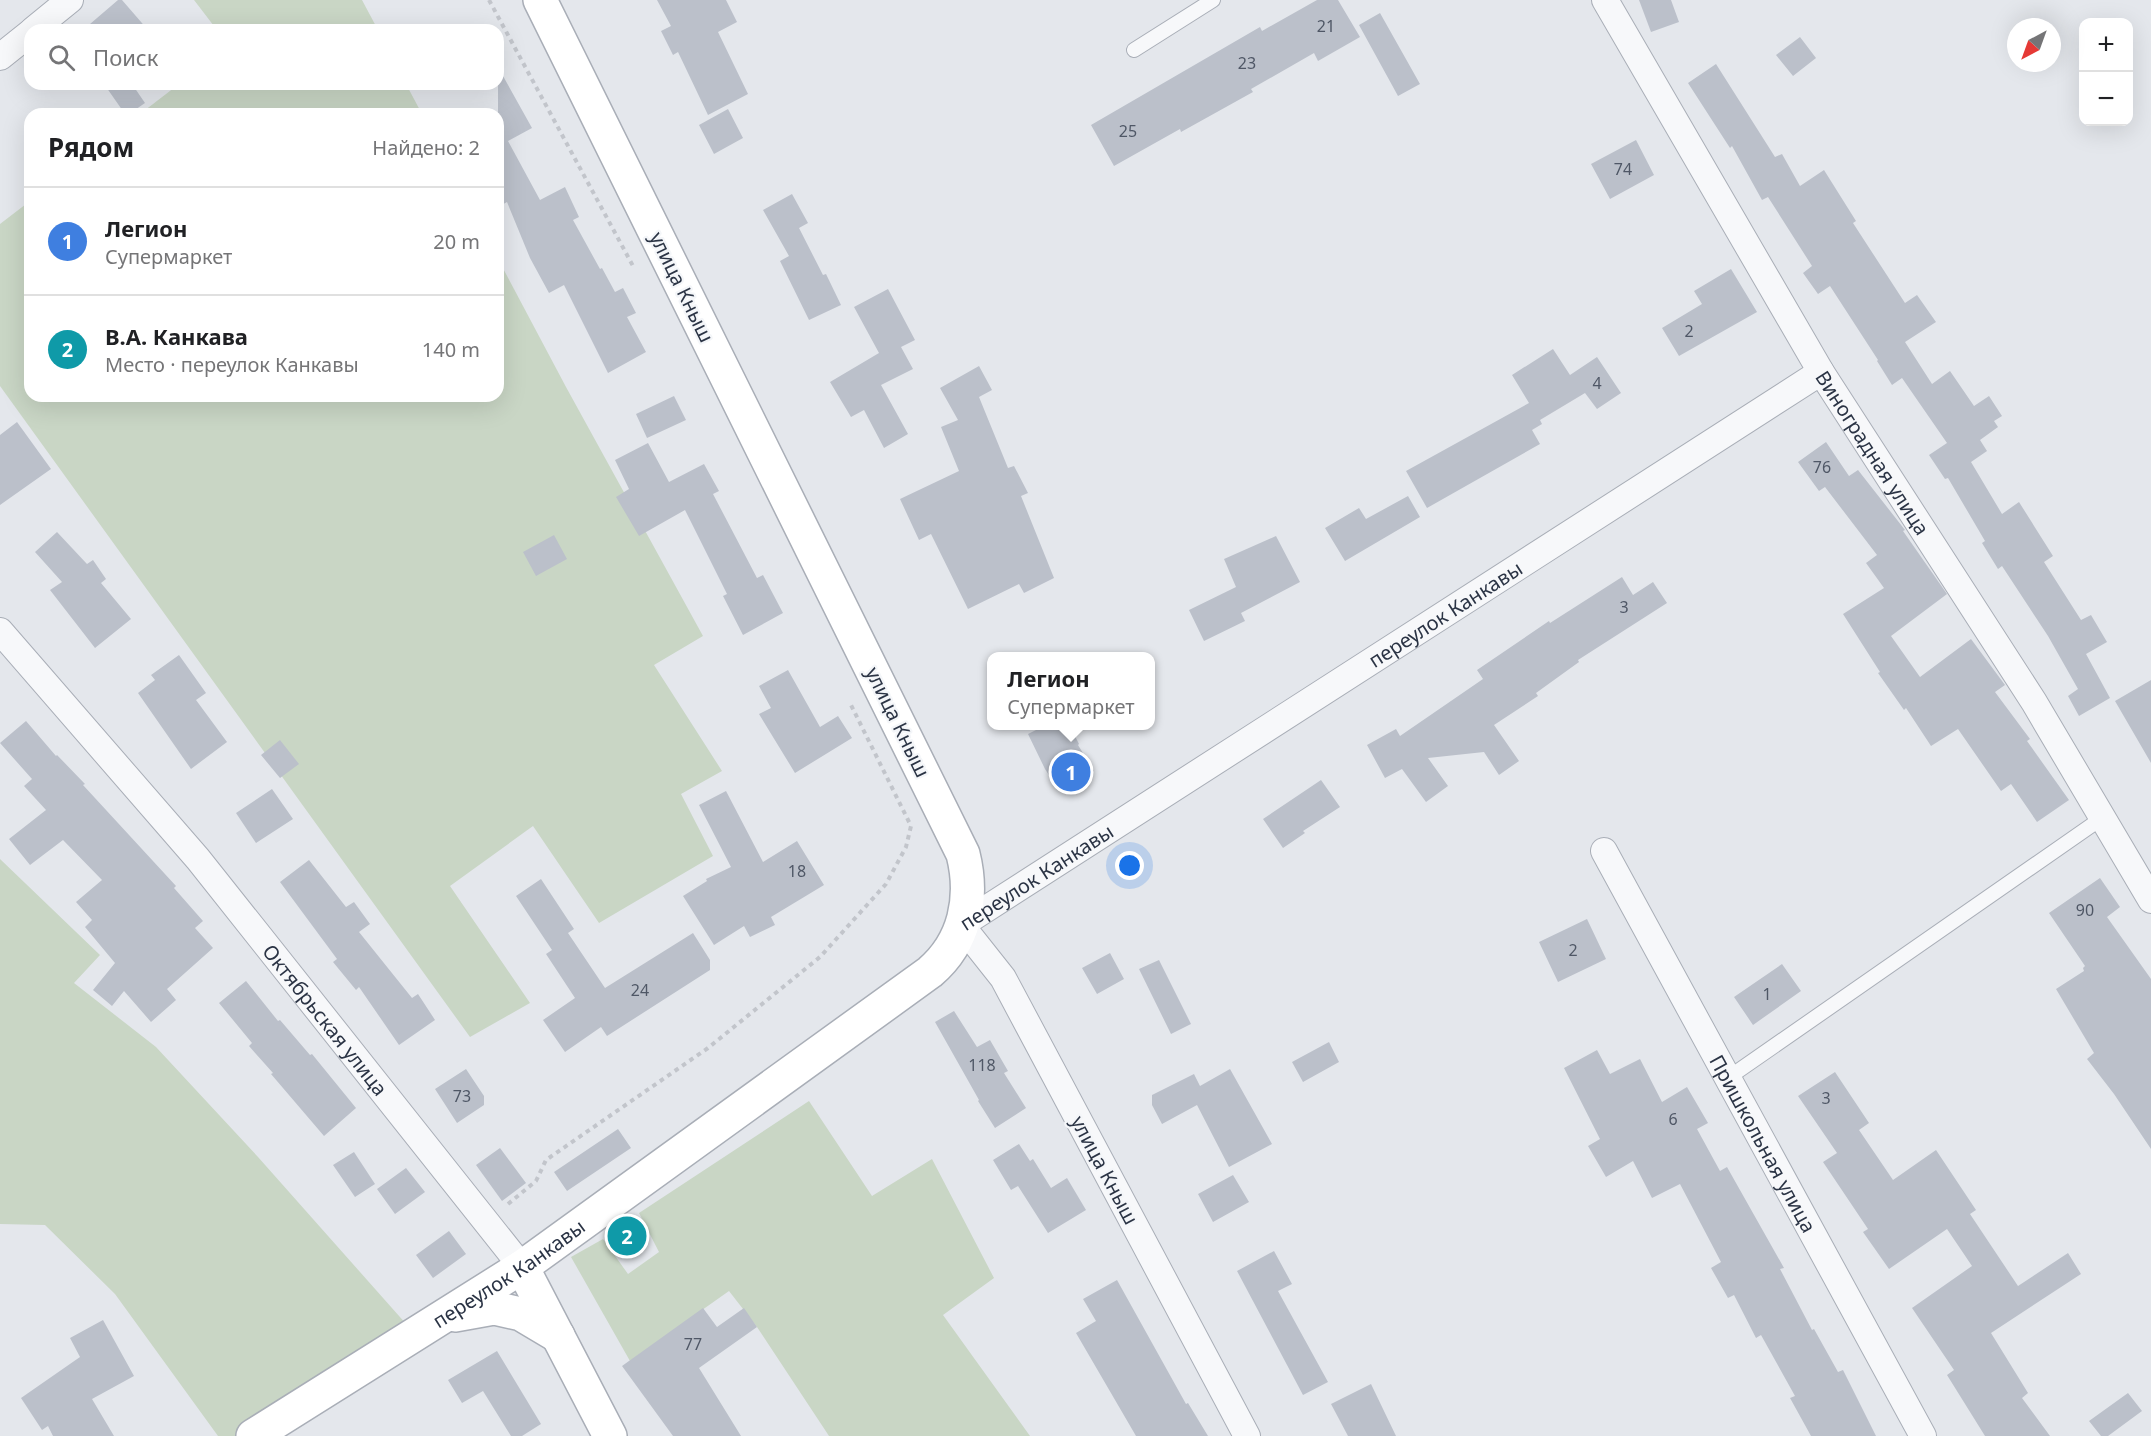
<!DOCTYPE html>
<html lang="ru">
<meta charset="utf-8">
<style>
body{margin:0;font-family:"Noto Sans",sans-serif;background:#f2f2f2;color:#202124}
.controls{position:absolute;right:18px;top:18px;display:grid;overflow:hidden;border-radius:12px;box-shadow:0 6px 24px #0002}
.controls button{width:54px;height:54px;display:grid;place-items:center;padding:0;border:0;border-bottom:2px solid #e0e0e0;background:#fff;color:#202124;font:30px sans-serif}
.compass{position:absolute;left:2007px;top:18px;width:54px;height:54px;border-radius:50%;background:#fff;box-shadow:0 6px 24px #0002;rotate:221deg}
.you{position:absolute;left:1130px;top:866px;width:21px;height:21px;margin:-15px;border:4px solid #fff;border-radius:50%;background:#1a73e8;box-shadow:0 0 0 9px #1a73e833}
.badge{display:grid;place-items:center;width:39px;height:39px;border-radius:50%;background:#0b8043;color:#fff;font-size:20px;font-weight:700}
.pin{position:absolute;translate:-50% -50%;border:3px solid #fff;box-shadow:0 2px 6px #0006}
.popup{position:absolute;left:987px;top:652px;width:168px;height:78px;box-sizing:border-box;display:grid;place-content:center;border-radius:12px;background:#fff;filter:drop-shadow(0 2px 4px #0005);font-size:20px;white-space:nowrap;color:#757577}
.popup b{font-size:22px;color:#202124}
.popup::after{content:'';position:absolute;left:50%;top:100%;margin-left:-12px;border:12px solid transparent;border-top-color:#fff}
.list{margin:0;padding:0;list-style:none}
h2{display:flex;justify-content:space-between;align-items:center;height:78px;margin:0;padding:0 24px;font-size:26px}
h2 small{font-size:20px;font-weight:400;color:#757577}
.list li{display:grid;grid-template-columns:39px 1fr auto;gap:18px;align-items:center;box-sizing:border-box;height:108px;padding:0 24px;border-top:2px solid #e0e0e0}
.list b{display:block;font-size:22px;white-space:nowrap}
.list p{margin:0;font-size:20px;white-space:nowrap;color:#757577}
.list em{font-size:20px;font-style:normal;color:#757577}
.icon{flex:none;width:33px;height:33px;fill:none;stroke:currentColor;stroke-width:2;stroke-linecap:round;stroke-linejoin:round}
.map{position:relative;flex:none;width:2151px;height:1436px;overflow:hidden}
.search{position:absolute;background:#fff;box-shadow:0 6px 24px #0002;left:24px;top:24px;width:480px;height:66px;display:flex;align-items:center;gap:15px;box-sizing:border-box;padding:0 21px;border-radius:18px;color:#757577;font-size:22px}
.panel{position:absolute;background:#fff;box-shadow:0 6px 24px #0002;left:24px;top:108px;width:480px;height:294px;border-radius:18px}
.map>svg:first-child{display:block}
.green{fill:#c9d6c5}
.building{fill:#bbc0ca}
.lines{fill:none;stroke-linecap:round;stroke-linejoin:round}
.lane-casing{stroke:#a9aeb7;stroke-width:16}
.street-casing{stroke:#a9aeb7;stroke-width:28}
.secondary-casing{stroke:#a9aeb7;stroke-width:36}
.path{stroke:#c2c5cb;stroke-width:4;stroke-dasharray:4.5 4.5;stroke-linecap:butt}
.lane{stroke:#f7f8fa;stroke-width:14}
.street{stroke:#f7f8fa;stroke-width:26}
.secondary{stroke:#fff;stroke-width:33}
.labels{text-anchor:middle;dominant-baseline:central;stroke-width:4.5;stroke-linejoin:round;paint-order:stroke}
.number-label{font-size:16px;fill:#4f5766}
.street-label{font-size:20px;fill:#2b3445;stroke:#f4f6f9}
</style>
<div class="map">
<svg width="2151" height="1436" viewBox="0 0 2151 1436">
<rect width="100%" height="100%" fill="#e4e7ec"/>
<!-- green -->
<path class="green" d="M194 0H362L378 30H217Z
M179 84H406L422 114H140Z
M30 201V396H498V259L566 387 703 636 654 665 722 771 681 794 713 856 599 923 533 826 450 886 530 1003 470 1037 0 386V224Z
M0 859 100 955 74 983 156 1047 258 1157 415 1334 253 1436H218L115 1294 45 1225 0 1224Z
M809 1101 872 1196 932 1159 994 1278 943 1315 1030 1436H829L757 1327 729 1291 630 1361 571 1257 603 1239 628 1274 659 1252 639 1213Z"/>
<!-- building -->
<path class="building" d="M118 0H122L148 30H83Z
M657 0H726L737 22 718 32 748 94 708 115 678 52 673 55 661 31 671 26Z
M1317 0H1338L1360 37 1318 61 1314 53 1251 89 1253 92 1181 132 1180 129 1114 166 1091 125 1260 27 1262 31Z
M1639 0H1671L1679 22 1651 32Z
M1380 13 1420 84 1398 96 1359 25Z
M1800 37 1816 58 1793 76 1776 55Z
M1716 64 1775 157 1782 154 1800 186 1824 170 1856 221 1853 223 1905 303 1917 295 1936 322 1905 342 1932 384 1950 371 1974 406 1989 396 2002 416 1994 421 1998 427 1980 440 1987 451 1971 462 2002 514 2019 502 2053 556 2044 562 2081 620 2091 615 2107 642 2086 654 2110 698 2079 716 2068 696 2078 689 2048 636 2002 566 1998 569 1982 543 1985 541 1948 478 1945 479 1929 455 1947 443 1902 378 1892 385 1877 361 1878 360 1830 286 1818 294 1803 273 1812 266 1768 197 1762 200 1732 146 1730 148 1688 83Z
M498 67 532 128 508 141 540 200 565 187 579 217 573 220 600 269 602 268 615 292 623 288 636 313 627 317 646 352 608 373 564 285 549 293 530 258 507 202 498 207Z
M104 84H132L145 103 129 114H125Z
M728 109 743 138 714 154 699 125Z
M1636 140 1654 175 1610 199 1591 164Z
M792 194 808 223 799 228 823 275 826 274 841 305 809 320 780 261 789 256 763 210Z
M1731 269 1757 312 1679 356 1662 328 1702 304 1694 291Z
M888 289 915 340 901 347 913 369 881 385 908 434 884 448 864 410 851 417 830 382 879 353 854 307Z
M1553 349 1570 375 1597 357 1621 393 1597 409 1585 393 1540 420 1542 424 1532 430 1540 444 1427 508 1406 471 1529 403 1512 375Z
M979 366 992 390 979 397 1008 468 1014 466 1028 493 1021 496 1054 578 1024 593 1019 584 968 609 931 534 919 540 900 499 959 471 941 427 958 420 940 388Z
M674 396 686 420 647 438 636 414Z
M17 422 51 469 0 505V435Z
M1826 442 1849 476 1858 470 1905 530 1903 531 1947 594 1891 636 1920 677 1971 639 2005 685 1995 692 2030 739 2027 741 2069 800 2037 822 2011 784 2001 791 1958 729 1931 746 1906 708 1904 710 1878 673 1880 672 1843 614 1884 588 1866 563 1877 555 1825 487 1819 491 1798 462Z
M648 443 669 482 704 464 719 491 713 494 757 578 763 575 783 613 743 635 723 596 727 594 685 510 639 536 616 497 629 489 615 460Z
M1408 496 1420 517 1345 561 1325 528 1359 508 1366 519Z
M57 532 87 564 93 560 106 579 101 583 131 619 95 648 50 590 62 582 35 552Z
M554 535 567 559 536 576 523 552Z
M1276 536 1300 582 1241 613 1245 621 1204 641 1189 610 1236 587 1224 559Z
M1622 577 1633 595 1653 582 1667 603 1578 660 1579 662 1536 693 1538 696 1494 725 1519 761 1499 775 1484 752 1428 758 1448 786 1426 802 1402 769 1385 778 1367 745 1396 729 1400 736 1483 679 1477 670 1549 621 1550 623Z
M179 655 206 693 196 700 227 742 191 769 138 693 155 680 151 675Z
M788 670 820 727 838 716 852 738 795 773 759 714 771 708 759 686Z
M2151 680V763L2115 701Z
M26 721 56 756 57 755 85 784 83 785 176 886 174 888 203 921 195 928 213 948 167 989 176 1000 151 1022 124 991 112 1006 93 990 115 963 85 927 92 920 76 902 102 880 63 840 30 865 9 839 46 810 24 786 32 779 0 743Z
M1044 726H1070L1079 744 1078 745 1094 771 1060 792 1045 769 1028 734Z
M280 740 299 764 280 778 261 755Z
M1321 780 1340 807 1303 831 1305 833 1283 848 1263 819Z
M272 789 293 819 256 843 236 813Z
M726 791 763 862 797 841 824 885 771 917 775 925 750 937 744 926 714 945 683 896 707 881 706 879 731 867 699 805Z
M309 860 346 907 354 902 370 924 359 932 412 998 418 994 435 1020 399 1045 359 987 356 990 333 962 337 959 280 882Z
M2100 878 2120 907 2107 917 2151 979V1149L2114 1094 2087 1059 2094 1053 2056 989 2084 971 2083 968 2085 966 2049 913Z
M541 879 574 929 568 933 605 988 693 933 710 960V970L607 1036 601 1027 565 1052 543 1020 575 998 546 954 552 950 516 896Z
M1587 919 1606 959 1558 982 1539 942Z
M1110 953 1124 979 1097 994 1082 968Z
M1159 960 1191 1024 1171 1034 1139 969Z
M1782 964 1801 991 1753 1025 1734 997Z
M246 981 278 1021 280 1020 310 1055 312 1054 356 1108 324 1136 271 1074 273 1073 249 1046 252 1043 219 1003Z
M954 1011 977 1047 990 1040 1008 1071 1004 1073 1026 1108 995 1128 978 1101 979 1100 935 1022Z
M1329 1042 1339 1062 1303 1082 1292 1062Z
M1597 1050 1610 1074 1640 1059 1662 1102 1687 1087 1708 1123 1697 1129 1720 1171 1727 1167 1784 1268 1780 1269 1812 1330 1814 1329 1838 1372 1843 1370 1876 1436H1811L1790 1398 1795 1396 1761 1335 1756 1338 1734 1295 1728 1298 1711 1268 1721 1262 1680 1184 1652 1198 1633 1161 1606 1177 1588 1146 1600 1139 1564 1068Z
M466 1069 484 1096V1105L457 1123 435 1089Z
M1230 1069 1272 1144 1229 1167 1197 1105 1162 1124 1152 1105V1095L1194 1074 1200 1086Z
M1835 1072 1869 1123 1859 1130 1893 1180 1936 1150 1976 1210 1970 1214 2018 1286 2068 1253 2081 1274 1991 1333 2028 1393 2022 1398 2050 1436H1985L1947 1375 1954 1370 1912 1308 1972 1266 1947 1229 1889 1269 1863 1232 1868 1229 1823 1162 1837 1153 1798 1096Z
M618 1129 631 1148 567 1191 554 1172Z
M1019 1144 1030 1161 1033 1159 1051 1188 1067 1178 1086 1210 1048 1233 1018 1186 1011 1190 993 1160Z
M500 1148 526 1183 502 1201 476 1165Z
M354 1152 375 1184 355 1197 333 1165Z
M406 1168 425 1192 395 1214 377 1189Z
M1233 1175 1249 1202 1213 1222 1198 1194Z
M449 1231 466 1254 433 1278 416 1255Z
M1274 1251 1292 1284 1278 1291 1328 1382 1303 1395 1237 1271Z
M1117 1280 1186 1404 1188 1403 1208 1436H1136L1076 1333 1096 1321 1083 1299Z
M703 1308 717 1327 744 1308 757 1327 699 1368 741 1436H673L622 1366Z
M103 1320 134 1376 92 1399 114 1436H53L48 1426 42 1430 21 1398 80 1357 70 1338Z
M497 1351 541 1424 522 1436H511L483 1391 462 1403 448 1380Z
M1371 1384 1396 1436H1348L1331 1404Z
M2128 1393 2142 1411 2108 1436H2101L2089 1421Z"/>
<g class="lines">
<!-- lane casing -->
<g class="lane-casing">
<path id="lane" d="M1134 50 1213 0
M1728 1078 2102 818"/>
</g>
<!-- street casing -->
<g class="street-casing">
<g id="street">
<path id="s1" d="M1605 0 1821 372 2034 702 2151 900"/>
<path d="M33 30 70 0"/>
<path d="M0 57 30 33"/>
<path id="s2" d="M0 631 198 859 522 1267"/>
<path id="s3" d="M1604 851 1923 1436"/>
<path id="s4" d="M1247 1436 1003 978 961 925 1821 372"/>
</g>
</g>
<!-- secondary casing -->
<g class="secondary-casing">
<g id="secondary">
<path d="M522 1267 610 1436"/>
<path d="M455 1315 494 1308 521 1314 558 1336"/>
<path id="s5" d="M253 1436 522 1267 930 972C965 942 974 898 963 854L540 0"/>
</g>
</g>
<!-- path -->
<path class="path" d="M489 0 633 266
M508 1204 536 1181 546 1160 708 1048 820 957 886 884 906 847 911 826 851 705"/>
<!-- lane -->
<use href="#lane" class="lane"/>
<!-- street -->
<use href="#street" class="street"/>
<!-- secondary -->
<use href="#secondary" class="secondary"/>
</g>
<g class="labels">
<!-- number labels -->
<g class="number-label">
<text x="1326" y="26">21</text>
<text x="1247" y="63">23</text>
<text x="1128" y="131">25</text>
<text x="1623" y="169">74</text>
<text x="1689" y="331">2</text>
<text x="1597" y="383">4</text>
<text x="1822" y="467">76</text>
<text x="1624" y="607">3</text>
<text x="797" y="871">18</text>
<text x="2085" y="910">90</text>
<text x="1573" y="950">2</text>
<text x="640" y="990">24</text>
<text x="1767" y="994">1</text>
<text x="982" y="1065">118</text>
<text x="462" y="1096">73</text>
<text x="1826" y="1098">3</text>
<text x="1673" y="1119">6</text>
<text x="693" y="1344">77</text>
</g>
<!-- street labels -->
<g class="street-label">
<text transform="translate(682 287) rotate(64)">улица Кныш</text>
<text stroke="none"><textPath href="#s1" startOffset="526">Виноградная улица</textPath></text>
<text stroke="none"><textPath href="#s4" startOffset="1162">переулок Канкавы</textPath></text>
<text transform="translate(898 722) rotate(64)">улица Кныш</text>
<text stroke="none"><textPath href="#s4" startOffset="676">переулок Канкавы</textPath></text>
<text stroke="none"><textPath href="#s2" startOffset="507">Октябрьская улица</textPath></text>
<text stroke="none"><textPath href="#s3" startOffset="333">Пришкольная улица</textPath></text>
<text transform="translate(1105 1170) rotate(62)">улица Кныш</text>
<text stroke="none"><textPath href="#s5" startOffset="303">переулок Канкавы</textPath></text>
</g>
</g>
</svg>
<div class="controls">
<button>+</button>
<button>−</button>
</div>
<svg class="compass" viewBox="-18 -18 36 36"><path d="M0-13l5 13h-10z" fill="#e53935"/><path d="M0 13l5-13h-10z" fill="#757577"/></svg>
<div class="you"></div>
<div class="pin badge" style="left:1071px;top:772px;background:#3f7fe0">1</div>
<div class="popup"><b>Легион</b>Супермаркет</div>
<div class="pin badge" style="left:627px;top:1236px;background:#0f9aa8">2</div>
<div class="search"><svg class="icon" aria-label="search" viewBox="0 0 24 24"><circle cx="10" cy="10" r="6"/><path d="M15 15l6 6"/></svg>Поиск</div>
<section class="panel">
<h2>Рядом<small>Найдено: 2</small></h2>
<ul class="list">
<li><span class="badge" style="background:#3f7fe0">1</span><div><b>Легион</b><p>Супермаркет</p></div><em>20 m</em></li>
<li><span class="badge" style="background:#0f9aa8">2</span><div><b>В.А. Канкава</b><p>Место · переулок Канкавы</p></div><em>140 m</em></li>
</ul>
</section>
</div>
